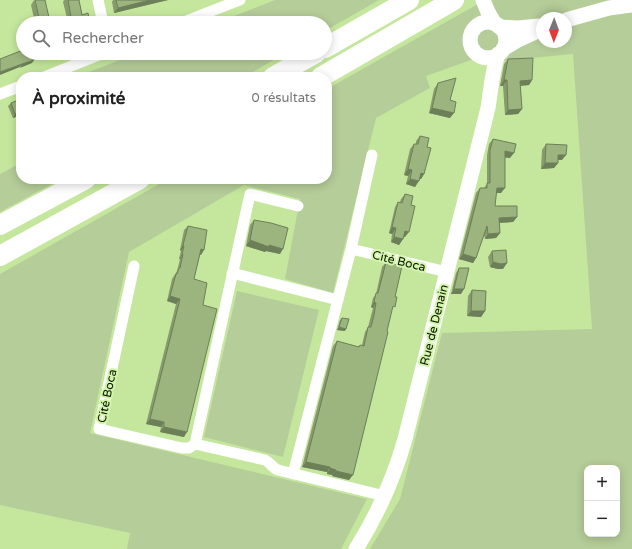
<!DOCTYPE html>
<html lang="fr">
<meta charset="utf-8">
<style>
body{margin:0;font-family:"Varela Round",sans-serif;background:#f2f2f2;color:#222}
.controls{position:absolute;right:12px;bottom:12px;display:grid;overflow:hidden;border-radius:8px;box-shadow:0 2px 10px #0003}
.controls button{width:36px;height:36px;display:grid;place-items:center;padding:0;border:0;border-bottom:1px solid #e0e0e0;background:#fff;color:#222;font:20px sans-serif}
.compass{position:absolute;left:536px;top:12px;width:36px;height:36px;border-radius:50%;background:#fff;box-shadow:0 2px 10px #0003;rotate:181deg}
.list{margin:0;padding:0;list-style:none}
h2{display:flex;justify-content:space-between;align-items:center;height:52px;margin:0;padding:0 16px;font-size:17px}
h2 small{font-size:13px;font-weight:400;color:#767676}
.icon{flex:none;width:22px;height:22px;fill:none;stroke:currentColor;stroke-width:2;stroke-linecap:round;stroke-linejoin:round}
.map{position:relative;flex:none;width:632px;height:549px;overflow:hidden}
.search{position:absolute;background:#fff;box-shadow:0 2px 10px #0003;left:16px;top:16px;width:316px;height:44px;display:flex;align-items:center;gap:10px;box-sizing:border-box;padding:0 14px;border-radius:22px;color:#767676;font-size:15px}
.panel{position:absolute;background:#fff;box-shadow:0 2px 10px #0003;left:16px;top:72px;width:316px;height:112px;border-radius:16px}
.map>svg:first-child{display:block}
.green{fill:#b5cd99;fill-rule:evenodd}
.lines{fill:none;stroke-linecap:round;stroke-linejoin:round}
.street{stroke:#fff;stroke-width:11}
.secondary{stroke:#fff;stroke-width:15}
.highway{stroke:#fff;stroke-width:20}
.wall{fill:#869c6c}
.shaded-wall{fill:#6d7f58}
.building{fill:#9cb57e;stroke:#6d7f58}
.labels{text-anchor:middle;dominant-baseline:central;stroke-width:4;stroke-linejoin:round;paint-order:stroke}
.street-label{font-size:12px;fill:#0a1500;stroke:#d2f5aa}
</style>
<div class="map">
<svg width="632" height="549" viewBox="0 0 632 549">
<rect width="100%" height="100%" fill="#c5e79d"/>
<!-- green -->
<path class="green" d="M275 0H379L325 31V23H216Z
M485 0H632V549H370L400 499 442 333 592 329 573 54 501 61 471 60 426 76 430 88 376 118 333 293 285 279 300 199 244 185 129 252 90 433 367 499 341 549H127L130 533 0 505V274L168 179H327V89ZM542 18H566V42H542ZM587 468H617V534H587Z
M138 53H286L244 77H76Z
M21 163V179H61L0 212V174Z
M237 291 319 310 283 457 204 437Z"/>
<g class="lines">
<!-- street -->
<path class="street" d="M98 0 103 23
M181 23 240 0
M44 77 104 53
M0 94 21 86
M298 206 250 194 195 444 265 460C270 462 272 468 278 470L385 496
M351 249 447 272
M134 266 99 429 182 448H189L195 444
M232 273 338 300
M293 474 351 249 372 155"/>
<!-- secondary -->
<path class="secondary" d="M483 0 488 12 495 24
M566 20 609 8 632 5
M470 40a18 18 0 1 1 36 0a18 18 0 1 1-36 0Z
M499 27 518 28 539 26
M503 49 516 41 542 29
M356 549C378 514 394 478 405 439L488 108C491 90 492 71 498 54"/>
<!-- highway -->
<path class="highway" d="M325 48 409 0
M273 77 316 53
M321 77 454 0
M0 225 86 179
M0 256 140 179"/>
</g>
<!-- wall -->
<path class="wall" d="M34 0 50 22 67 18 63 2 64 0H79L82 15 90 23H35L31 5Z
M113 0H168L114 13 112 2Z
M508 59 532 80 529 85 520 86 522 109 518 114 505 115 503 86H500L504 64Z
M438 83 450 100V118L429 113 434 89Z
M21 99V115L13 118 8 106 11 103Z
M420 136 427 147 424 174 421 179H419L415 187 406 184 408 176 404 175 410 149 414 144H416V141Z
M493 139 510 158 505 157 501 193H496L495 206 517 217 513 222 499 223 500 233 496 238 485 239 484 235 476 258 473 263 459 259 476 193 480 188H484L487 184V155L489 144Z
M546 144 562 160H558V163L554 168 541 169 542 150Z
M405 194 411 205 405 237H404L403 239 399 245 391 242 392 234 389 233 395 207 398 202H400L401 199Z
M254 220 280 254 266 251 265 252 246 246 250 225Z
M188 226 201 255H200L194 279 203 305 184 437 160 432 161 427 146 424 176 304 167 301 172 279 177 271 180 259H179L181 251 180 250 184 230Z
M492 251 503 269H498L490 267 488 257Z
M386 262 391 311 349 480 332 476 333 475 327 474V472L302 467 333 346 337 341 358 347 360 345H362L365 332 368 327 373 308 371 307 373 298 376 294 382 267Z
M459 268 461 294H451L456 273Z
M472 290 485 311 481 317 467 316 468 296Z
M342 318 345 331 337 330 340 320Z"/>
<!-- shaded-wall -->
<path class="shaded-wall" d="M150 0H168L114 13 118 8Z
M34 60 32 63 20 68 22 64Z
M22 64 20 67 0 75V72Z
M504 80H507L503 86H500Z
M532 80 529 85 516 86 520 81Z
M432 108 454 113 450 118 429 113Z
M522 109 518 114 505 115 508 110Z
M21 112V115L13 118 15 114Z
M505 151 514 153 510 158 501 157Z
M558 155H566L562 160H554Z
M545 163H558L554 168 541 169Z
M408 169 412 170 408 176 404 175Z
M421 173 424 174 421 179 417 178Z
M410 179 419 181 415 187 406 184Z
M497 188H505L501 193H493Z
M517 217 513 222 496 223 499 218Z
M392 227 396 228 392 234 389 233Z
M405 231 409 232 405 237 402 236Z
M500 233 496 238 485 239 488 234Z
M394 237 403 239 399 245 391 242Z
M250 240 269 245 283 249 280 254 266 251 265 252 246 246Z
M183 245 184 246 181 251 180 250Z
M201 249 204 250 201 255 198 254Z
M182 254H183L180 259H179Z
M463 254 476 258 473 263 459 259Z
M493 262 507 263 503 269H498L490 267Z
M454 289H464L461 294H451Z
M170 296 180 299 176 304 167 301Z
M374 302 376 303 373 308 371 307Z
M471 311H485L481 317 467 316Z
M339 327 346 329 345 331 337 330Z
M150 419 164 422 161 427 146 424Z
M164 427 187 432 184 437 160 432Z
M306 462 330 467 327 472 302 467Z
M330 468 336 470 333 475 327 474Z
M336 471 353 475 349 480 332 476Z"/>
<!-- building -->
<path class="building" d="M35 0H45L50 22 71 17 68 0H79L82 15 88 13 90 23H35L40 22Z
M116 0H150L118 8Z
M23 50V53H31L34 60 22 64 0 72V59Z
M533 58 532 80 520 81 522 109 508 110 507 80H504L508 59Z
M456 78 450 100 456 102 454 113 432 108 438 83Z
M21 99V112L15 114 11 103Z
M420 136 429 138 427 147 431 148 424 174 421 173 419 181 410 179 412 170 408 169 414 144H418Z
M493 139 516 144 514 153 505 151V188H497L495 206H517V217L499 218 500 233 488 234 487 226 476 258 463 254 480 188H487V183H490V150Z
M546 144 567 145 566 155H558V163H545Z
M405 194 413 196 411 205 415 206 409 232 405 231 403 239 394 237 396 228 392 227 398 202 402 203Z
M254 220 271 223 288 228 283 249 269 245V247L250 240Z
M188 226 207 230 204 250 201 249 194 279 207 283 203 305 217 309 187 432 164 427V422L150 419 180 299 170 296 176 274H177L179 268H180L183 254H182L184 246 183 245Z
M506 250 507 263 501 264 493 262 492 251Z
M386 262 402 266 395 297H397L395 307 393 306 387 331 388 332 353 475 336 471V470L330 468V467L306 462 337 341 359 347 360 345 364 346 368 327H371L374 315 376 303 374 302 376 293H378Z
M459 268H469L464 289H454Z
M472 290 486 291 485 311H471Z
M342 318 349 319 346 329 339 327Z"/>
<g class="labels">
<!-- street labels -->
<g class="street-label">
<text transform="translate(399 261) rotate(14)">Cité Boca</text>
<text transform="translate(434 325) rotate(-76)">Rue de Denain</text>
<text transform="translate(107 396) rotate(-78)">Cité Boca</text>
</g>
</g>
</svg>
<div class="controls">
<button>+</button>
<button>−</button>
</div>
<svg class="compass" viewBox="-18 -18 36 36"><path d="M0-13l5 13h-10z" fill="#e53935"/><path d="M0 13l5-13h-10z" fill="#767676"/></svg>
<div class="search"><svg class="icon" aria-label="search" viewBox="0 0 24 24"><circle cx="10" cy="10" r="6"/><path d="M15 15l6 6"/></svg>Rechercher</div>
<section class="panel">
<h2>À proximité<small>0 résultats</small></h2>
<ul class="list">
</ul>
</section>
</div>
